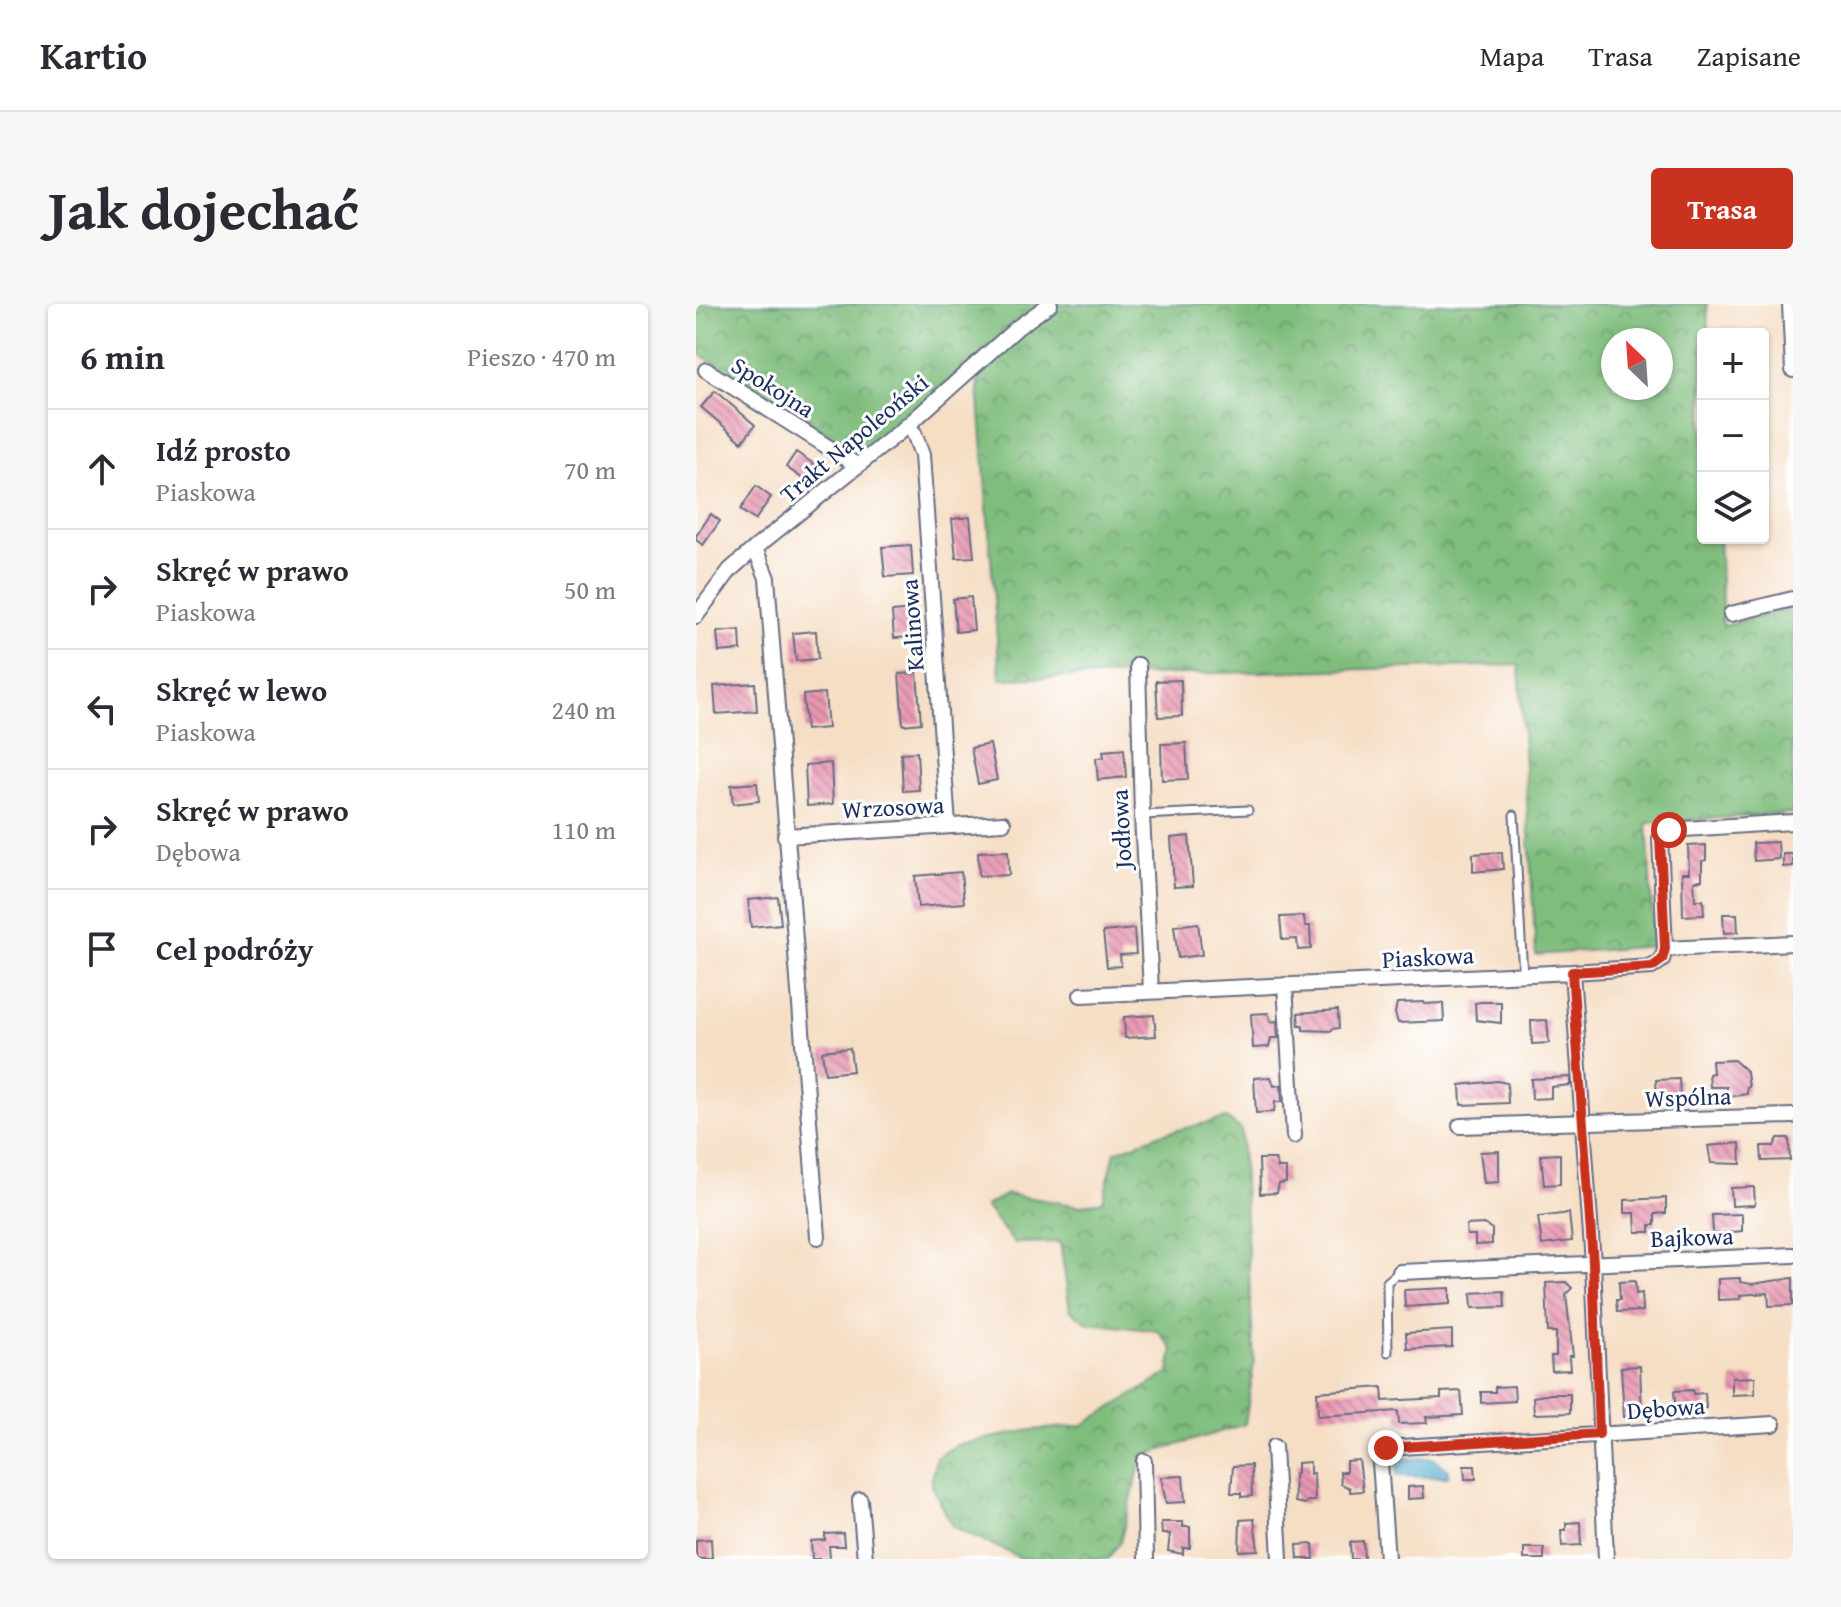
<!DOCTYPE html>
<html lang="pl">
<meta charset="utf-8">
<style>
body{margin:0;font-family:"Gentium Book Plus",serif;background:#f7f7f7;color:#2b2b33}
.controls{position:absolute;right:24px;top:24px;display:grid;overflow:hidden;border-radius:8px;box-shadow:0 2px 6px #0004}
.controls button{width:72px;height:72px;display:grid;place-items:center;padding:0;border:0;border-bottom:2px solid #e1e1e2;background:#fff;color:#2b2b33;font:40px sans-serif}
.compass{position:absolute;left:905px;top:24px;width:72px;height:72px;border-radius:50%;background:#fff;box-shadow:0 2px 6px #0004;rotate:335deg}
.stop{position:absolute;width:24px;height:24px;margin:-18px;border:6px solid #c8321e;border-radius:50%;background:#fff}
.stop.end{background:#c8321e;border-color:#fff;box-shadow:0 2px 8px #0008}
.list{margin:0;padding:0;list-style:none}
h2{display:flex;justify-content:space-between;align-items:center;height:104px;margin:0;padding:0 32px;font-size:34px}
h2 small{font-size:26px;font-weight:400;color:#7c7c81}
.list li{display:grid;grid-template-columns:52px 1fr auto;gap:24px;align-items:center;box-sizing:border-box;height:120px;padding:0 32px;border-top:2px solid #e1e1e2}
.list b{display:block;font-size:30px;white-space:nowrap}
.list p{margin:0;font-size:26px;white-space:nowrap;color:#7c7c81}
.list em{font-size:26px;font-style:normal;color:#7c7c81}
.icon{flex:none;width:44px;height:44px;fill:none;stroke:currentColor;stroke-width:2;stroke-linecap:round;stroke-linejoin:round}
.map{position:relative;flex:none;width:1097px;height:1255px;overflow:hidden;border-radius:8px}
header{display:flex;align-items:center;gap:48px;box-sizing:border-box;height:112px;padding:0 40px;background:#fff;border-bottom:2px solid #e1e1e2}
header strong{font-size:38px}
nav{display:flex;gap:44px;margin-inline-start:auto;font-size:28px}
.intro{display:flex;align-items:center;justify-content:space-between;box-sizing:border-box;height:192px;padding:0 48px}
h1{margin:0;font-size:56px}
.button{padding:20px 36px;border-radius:8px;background:#c8321e;color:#fff;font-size:28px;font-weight:700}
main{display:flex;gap:48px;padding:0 48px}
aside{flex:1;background:#fff;border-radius:8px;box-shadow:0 2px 6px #0004}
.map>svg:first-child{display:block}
.forest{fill:url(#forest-crowns);stroke:#4d766e;stroke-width:2;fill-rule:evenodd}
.water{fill:#4aa8c9;stroke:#326c94;stroke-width:2}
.building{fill:url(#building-back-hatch)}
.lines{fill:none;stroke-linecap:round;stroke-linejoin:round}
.service-casing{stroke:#676c82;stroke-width:11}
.minor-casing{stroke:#676c82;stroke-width:18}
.service{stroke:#fff;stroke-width:7}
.minor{stroke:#fff;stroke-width:14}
.route{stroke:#c8321e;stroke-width:10}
.labels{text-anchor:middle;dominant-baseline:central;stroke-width:6;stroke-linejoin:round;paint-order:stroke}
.street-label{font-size:24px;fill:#1b2f5e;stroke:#fff}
</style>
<header>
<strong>Kartio</strong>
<nav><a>Mapa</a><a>Trasa</a><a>Zapisane</a></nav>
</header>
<div class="intro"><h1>Jak dojechać</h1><a class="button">Trasa</a></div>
<main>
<aside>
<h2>6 min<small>Pieszo · 470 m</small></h2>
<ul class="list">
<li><svg class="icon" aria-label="ahead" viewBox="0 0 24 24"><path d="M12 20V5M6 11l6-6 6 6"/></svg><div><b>Idź prosto</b><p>Piaskowa</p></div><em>70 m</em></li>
<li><svg class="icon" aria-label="right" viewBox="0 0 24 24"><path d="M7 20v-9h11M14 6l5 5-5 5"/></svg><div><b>Skręć w prawo</b><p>Piaskowa</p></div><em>50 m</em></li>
<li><svg class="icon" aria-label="left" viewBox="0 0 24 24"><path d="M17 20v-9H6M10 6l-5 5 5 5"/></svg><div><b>Skręć w lewo</b><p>Piaskowa</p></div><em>240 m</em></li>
<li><svg class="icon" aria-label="right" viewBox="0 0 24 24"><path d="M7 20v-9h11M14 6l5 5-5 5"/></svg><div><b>Skręć w prawo</b><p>Dębowa</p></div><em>110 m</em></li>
<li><svg class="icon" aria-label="arrive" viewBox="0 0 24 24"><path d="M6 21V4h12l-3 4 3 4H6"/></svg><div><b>Cel podróży</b></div></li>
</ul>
</aside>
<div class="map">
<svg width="1097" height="1255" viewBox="0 0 1097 1255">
<defs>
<pattern id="forest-crowns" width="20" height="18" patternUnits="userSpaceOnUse" patternTransform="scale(2)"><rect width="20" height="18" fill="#7fbd7d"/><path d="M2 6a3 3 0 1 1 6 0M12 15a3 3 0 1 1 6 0" fill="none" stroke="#679a6a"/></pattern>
<pattern id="building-back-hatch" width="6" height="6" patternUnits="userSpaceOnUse" patternTransform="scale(2)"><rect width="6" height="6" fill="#e896b0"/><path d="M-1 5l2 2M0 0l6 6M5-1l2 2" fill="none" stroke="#bb7b92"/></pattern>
</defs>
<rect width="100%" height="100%" fill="#fff"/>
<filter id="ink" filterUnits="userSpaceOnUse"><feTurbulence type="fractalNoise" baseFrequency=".0125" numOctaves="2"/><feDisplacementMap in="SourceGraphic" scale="16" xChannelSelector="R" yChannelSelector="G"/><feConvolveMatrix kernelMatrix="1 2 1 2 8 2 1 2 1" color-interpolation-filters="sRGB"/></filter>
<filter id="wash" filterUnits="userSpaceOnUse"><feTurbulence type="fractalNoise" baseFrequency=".006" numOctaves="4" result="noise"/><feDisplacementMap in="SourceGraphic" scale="32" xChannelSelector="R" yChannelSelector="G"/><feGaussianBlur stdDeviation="1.8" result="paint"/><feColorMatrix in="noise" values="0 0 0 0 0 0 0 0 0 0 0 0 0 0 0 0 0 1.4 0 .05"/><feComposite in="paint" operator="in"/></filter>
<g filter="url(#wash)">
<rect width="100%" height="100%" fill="#f5dec4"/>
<!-- forest -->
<path class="forest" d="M0 0H1011L1012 30H1007V234H1023L1027 322 1097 303V509L951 519 958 642 840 651 823 361 304 375 280 55 166 151 0 48ZM917 36H965V84H917Z
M530 814 545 825 558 1059 549 1120 446 1152 424 1238 412 1255H327L256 1222 235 1179 240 1154 260 1141 335 1126 385 1122 473 1069 477 1046 462 1027 392 1019 374 1006 364 938 318 939 289 902 311 890 384 902 407 897 419 848 465 830Z"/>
<!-- water -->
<path class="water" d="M737 1154 753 1166 752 1173 701 1172V1155Z"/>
<g id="blocks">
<!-- building -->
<path class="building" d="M19 87 59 121 46 138 5 103Z
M100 148 124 164 113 179 90 163Z
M60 182 75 193 59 216 44 206Z
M15 210 24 217 7 241 0 236V232Z
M274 213 278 253 260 254 256 215Z
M215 241 217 271 189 273 186 243Z
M275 293 278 326 260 328 257 295Z
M217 306 219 333 198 334 196 308Z
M44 326 45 346 23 348 21 328Z
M120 327 122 355 100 357 97 329Z
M221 369 225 419 207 421 203 370Z
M485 376 486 412 462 413 460 377Z
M59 379 61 407 20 410 18 382Z
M129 389 132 424 110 426 107 391Z
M490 439 492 475 466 476 465 440Z
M294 440 301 476 282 480 275 444Z
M428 445 430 473 402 476 400 454 408 453 407 447Z
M221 448 223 486 207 487 205 449Z
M135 459 137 500 111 502 109 461Z
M61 479 63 497 37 500 35 481Z
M493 532 497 582 478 583 475 534Z
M1082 538 1083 555 1058 557 1057 539Z
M1010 541V556L1006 557V576L998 577 999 596H1007L1008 611 987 612 986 569H993L992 542Z
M312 547 313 571 283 572 282 548Z
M806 548 807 565 777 568V550Z
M1087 550H1097V562L1087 563Z
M265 568 268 599 222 603 219 572Z
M82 593 85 620 55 623 52 596Z
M1027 610H1041L1042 628 1028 629Z
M608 612 609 622H614L615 645 602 646 601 635 586 636 584 613Z
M502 619 506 651 482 654 478 622Z
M438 625 440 650 424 651 425 662 411 663 407 628Z
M728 698V700L747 699 748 717 702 719 699 709 701 699Z
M785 698H805V719L780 716 779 699Z
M642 706 643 724 636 725V727L607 726V722H603L602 709Z
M572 709 575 718 581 717 582 734H575L573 743 557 744 555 710Z
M458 711 460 732 429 734 428 713Z
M851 716 853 739 836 740 835 717Z
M154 744 157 767 129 770 126 747Z
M1038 756 1051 768 1053 783H1051V790L1031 793V783H1014L1013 770 1017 769 1016 757Z
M575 773 578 782 585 781 586 798H579L578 808 560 809 558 774Z
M874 773V781L855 783V794L836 795 835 775Z
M983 775 984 792 961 793 960 776Z
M801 777 811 779 812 799 765 801 764 781Z
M1082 834H1093L1094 856 1066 857 1065 842H1078Z
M1044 839 1045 860 1015 859 1012 842Z
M803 847V878L788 879 784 848Z
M864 850V880L848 881 845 851Z
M563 855H579L582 864H590V879L583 880 581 889 564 890Z
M1058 883 1059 901 1036 902 1035 884Z
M970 894V909L959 910V921H954V928H940L939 909H929V896Z
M873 909 876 937 846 941 842 913Z
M1046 910V927L1017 930 1016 911Z
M788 920 796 925V940L779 941V931H771L770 921Z
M1044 974V978L1056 980 1097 974V1001L1073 1002 1072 989 1044 991 1045 995 1022 996V975Z
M939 977 940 990 946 989 947 1007 921 1008 920 996H924L923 978Z
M870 978 876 984 870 990 877 1052H873L874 1066 856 1067 855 1052H860V1028H852L850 979Z
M754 984V1000L709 1003 708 986Z
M808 987 809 1003 776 1004 775 989Z
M756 1026V1043L711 1045 710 1029Z
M944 1062 946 1112 928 1113 925 1063Z
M1059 1073V1090L1036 1091V1074Z
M818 1082 819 1097 785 1099V1088H799V1083Z
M686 1083 687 1097 745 1094V1088L765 1087 767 1111 730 1113 731 1119 703 1120 702 1107 622 1112 621 1088Z
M997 1086V1090L1009 1089 1010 1104 980 1109 978 1087Z
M855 1090H874V1109L838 1110 837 1093Z
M663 1156 667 1187 654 1188V1184L645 1180 644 1168H650V1157Z
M614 1158V1170L618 1169 619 1197H612L609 1200 599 1198 598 1170H601V1159Z
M555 1161 556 1192 545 1193V1189H535L537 1162Z
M768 1162H779L780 1175H769Z
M487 1172 489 1198 470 1199 465 1173Z
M727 1182 728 1194 712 1195V1183Z
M558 1215 562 1246 543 1247 544 1216Z
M465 1218H487V1223H494V1244H487V1250L472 1247 474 1230H466Z
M884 1218 885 1241 866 1242 865 1226H870V1219Z
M147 1229 148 1242H133L134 1255H116L115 1237 129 1236V1230Z
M15 1235 16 1255H0V1236Z
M667 1237 668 1255H655L654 1238Z
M617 1240 618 1255H602L601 1241Z
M828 1244H848V1255H828Z"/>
</g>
</g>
<g filter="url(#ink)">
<use href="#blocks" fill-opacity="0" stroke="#676c82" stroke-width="2"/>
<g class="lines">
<!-- service casing -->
<g class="service-casing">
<path id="service" d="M446 511 552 506
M818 511 827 671
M692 1048 691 978 703 968"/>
</g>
<!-- minor casing -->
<g class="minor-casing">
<path id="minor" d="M1094 0 1097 66
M10 66 162 162
M211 122 218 129 226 151 252 522
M59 244 71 274 122 933
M1035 310 1097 295
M0 312 34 266 59 244 211 122 322 23 354 0
M442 361 446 511 455 687
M89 532 307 519
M969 645 1097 639
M876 668 956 663 966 656 969 645 964 534 973 526 1097 518
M589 681 598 832
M385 691 876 668 897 959 910 1255
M764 822 1097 812
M704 968 1097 951
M578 1143 584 1255
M448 1157 450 1255
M164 1196 169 1255
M691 1255 684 1158 690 1144 1077 1120"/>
</g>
<!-- service -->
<use href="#service" class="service"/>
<!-- minor -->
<use href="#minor" class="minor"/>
</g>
</g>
<g class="lines" filter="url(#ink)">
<!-- route -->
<path class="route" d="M690 1144 903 1130 897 959 876 668 956 663 966 656 969 645 964 534 973 526"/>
</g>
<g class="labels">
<!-- street labels -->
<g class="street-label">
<text transform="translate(77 83) rotate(32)">Spokojna</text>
<text transform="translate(158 134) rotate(-40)">Trakt Napoleoński</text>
<text transform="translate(216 321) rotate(-94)">Kalinowa</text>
<text transform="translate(197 503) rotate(-3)">Wrzosowa</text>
<text transform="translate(425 525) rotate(-93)">Jodłowa</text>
<text transform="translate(732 653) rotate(-3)">Piaskowa</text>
<text transform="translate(992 793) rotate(-2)">Wspólna</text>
<text transform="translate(996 933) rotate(-2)">Bajkowa</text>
<text transform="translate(970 1104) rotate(-4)">Dębowa</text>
</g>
</g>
</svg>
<div class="controls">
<button>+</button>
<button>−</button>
<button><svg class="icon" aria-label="layers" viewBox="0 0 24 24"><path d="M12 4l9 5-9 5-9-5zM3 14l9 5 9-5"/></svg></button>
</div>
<svg class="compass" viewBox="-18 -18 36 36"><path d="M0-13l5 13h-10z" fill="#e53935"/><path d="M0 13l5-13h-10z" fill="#7c7c81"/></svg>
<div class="stop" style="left:973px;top:526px"></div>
<div class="stop end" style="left:690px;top:1144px"></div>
</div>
</main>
